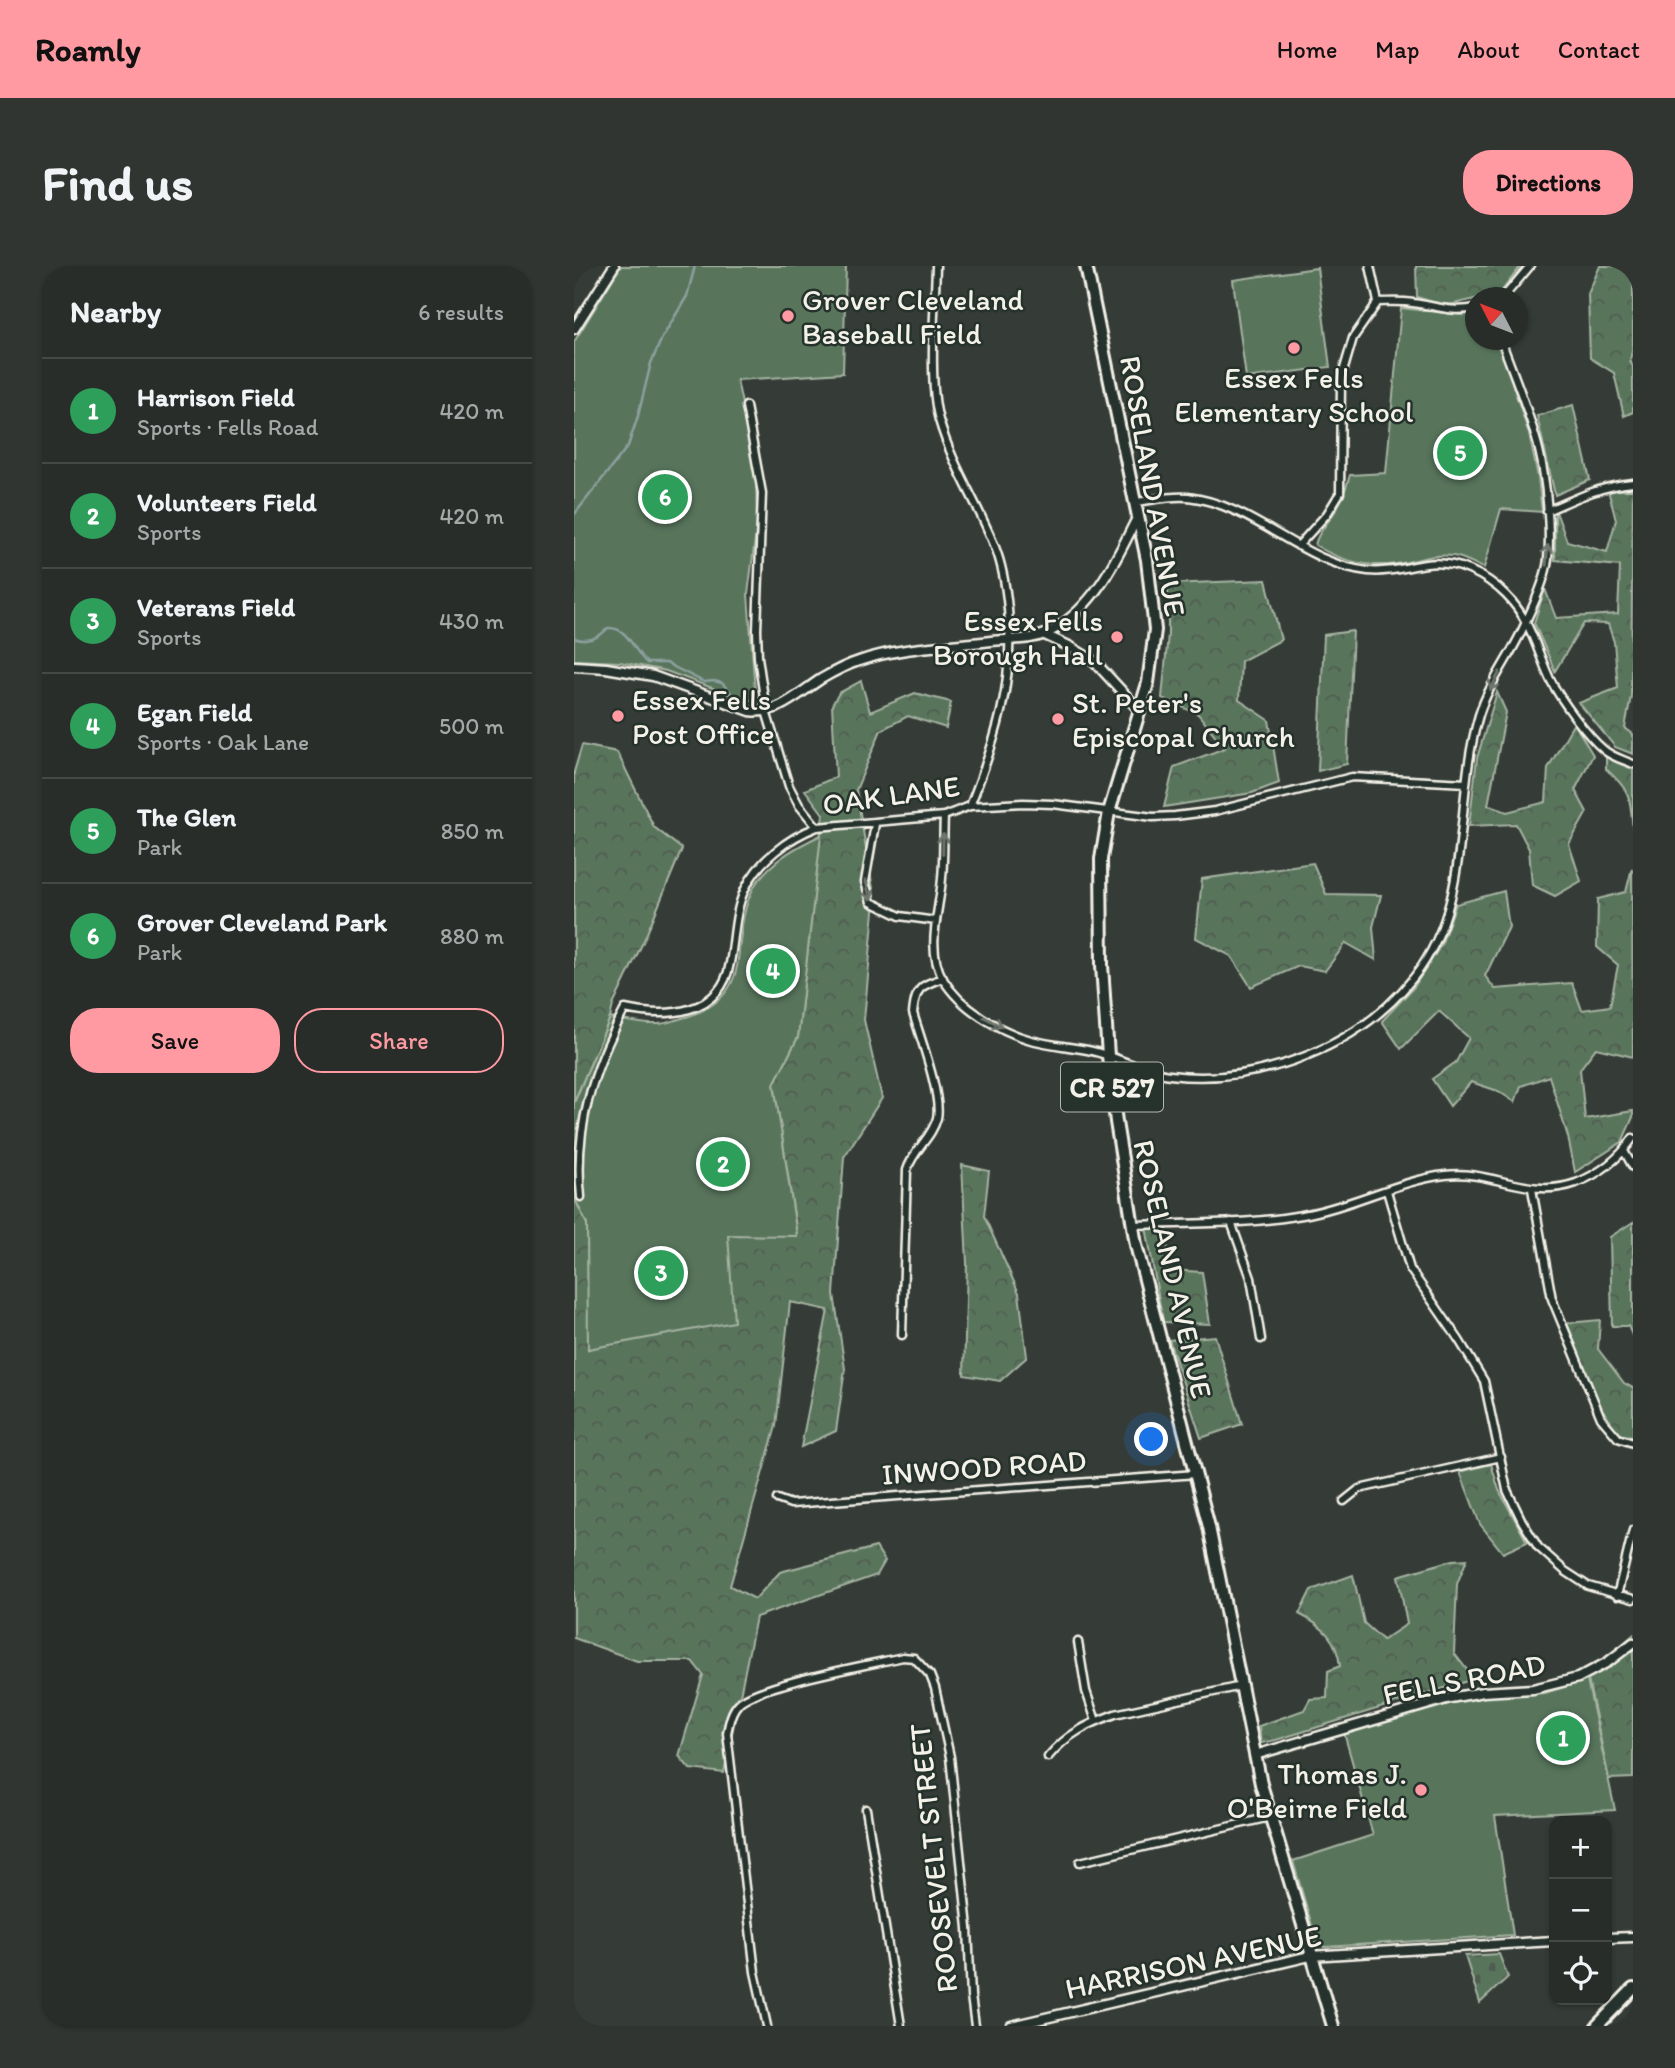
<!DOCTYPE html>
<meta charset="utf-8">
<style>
body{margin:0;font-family:Itim,sans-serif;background:#303531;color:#f1f3f6}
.controls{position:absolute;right:21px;bottom:21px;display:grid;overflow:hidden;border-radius:14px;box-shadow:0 2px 5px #0004}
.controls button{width:63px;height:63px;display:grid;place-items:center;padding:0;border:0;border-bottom:2px solid #444946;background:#282d29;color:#f1f3f6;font:35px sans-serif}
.compass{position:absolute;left:891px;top:21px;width:63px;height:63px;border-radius:50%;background:#282d29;box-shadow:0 2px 5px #0004;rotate:312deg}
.you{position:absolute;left:578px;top:1174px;width:24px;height:24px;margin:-18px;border:5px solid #fff;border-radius:50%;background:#1a73e8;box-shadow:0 0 0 10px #1a73e833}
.badge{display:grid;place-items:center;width:46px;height:46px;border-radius:50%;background:#ff9aa2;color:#fff;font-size:23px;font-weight:700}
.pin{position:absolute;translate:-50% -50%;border:4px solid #fff;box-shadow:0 2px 7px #0006}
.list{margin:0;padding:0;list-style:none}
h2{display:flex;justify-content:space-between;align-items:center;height:91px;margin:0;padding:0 28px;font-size:30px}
h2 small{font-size:23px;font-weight:400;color:#a5a8a8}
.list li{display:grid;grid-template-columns:46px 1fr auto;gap:21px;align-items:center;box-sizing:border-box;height:105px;padding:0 28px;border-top:2px solid #444946}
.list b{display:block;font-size:26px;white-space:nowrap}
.list p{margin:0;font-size:23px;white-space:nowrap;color:#a5a8a8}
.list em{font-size:23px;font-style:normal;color:#a5a8a8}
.actions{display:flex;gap:14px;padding:21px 28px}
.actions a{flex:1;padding:16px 0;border:2px solid #ff9aa2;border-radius:28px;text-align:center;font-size:24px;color:#ff9aa2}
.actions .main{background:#ff9aa2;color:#111}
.icon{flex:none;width:38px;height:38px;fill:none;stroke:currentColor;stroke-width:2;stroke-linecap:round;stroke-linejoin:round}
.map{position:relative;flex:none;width:1059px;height:1760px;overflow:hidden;border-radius:28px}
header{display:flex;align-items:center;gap:42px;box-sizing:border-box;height:98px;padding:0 35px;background:#ff9aa2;color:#111}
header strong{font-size:33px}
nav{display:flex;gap:38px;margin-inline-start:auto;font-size:24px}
.intro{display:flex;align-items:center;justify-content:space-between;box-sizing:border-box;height:168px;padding:0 42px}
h1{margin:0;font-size:49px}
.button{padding:18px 32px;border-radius:28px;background:#ff9aa2;color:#111;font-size:24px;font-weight:700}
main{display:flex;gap:42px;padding:0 42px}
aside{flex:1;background:#282d29;border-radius:28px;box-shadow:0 2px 5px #0004}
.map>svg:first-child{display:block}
.forest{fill:url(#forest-crowns);stroke:#a6b3a2;stroke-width:2}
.cemetery{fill:url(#cemetery-stones);stroke:#a6b3a2;stroke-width:2}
.park{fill:#59755c;stroke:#a6b3a2;stroke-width:2}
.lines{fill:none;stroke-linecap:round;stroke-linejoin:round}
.stream{stroke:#8da09f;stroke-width:2.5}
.minor-casing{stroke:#f4f1e8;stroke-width:11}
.tertiary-casing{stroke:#f4f1e8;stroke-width:13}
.primary-casing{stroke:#f4f1e8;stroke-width:16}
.minor{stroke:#26332d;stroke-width:6}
.tertiary{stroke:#26332d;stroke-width:8}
.primary{stroke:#26332d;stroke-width:10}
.oneway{stroke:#6e766e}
.poi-dot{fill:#ff9aa2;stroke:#26332d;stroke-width:2.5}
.labels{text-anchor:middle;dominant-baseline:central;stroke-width:5;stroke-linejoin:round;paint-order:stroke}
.shield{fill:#26332d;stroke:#b6b8b0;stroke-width:2}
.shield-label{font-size:28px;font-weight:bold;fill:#f4f1e8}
.poi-label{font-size:30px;fill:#f4f1e8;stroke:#26332d;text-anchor:start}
.street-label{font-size:30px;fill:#f4f1e8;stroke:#26332d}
</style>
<header>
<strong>Roamly</strong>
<nav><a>Home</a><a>Map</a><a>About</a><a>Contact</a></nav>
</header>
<div class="intro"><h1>Find us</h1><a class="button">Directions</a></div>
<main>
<aside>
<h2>Nearby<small>6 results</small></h2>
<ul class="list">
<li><span class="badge" style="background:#2e9e5b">1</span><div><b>Harrison Field</b><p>Sports · Fells Road</p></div><em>420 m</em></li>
<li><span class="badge" style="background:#2e9e5b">2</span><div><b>Volunteers Field</b><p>Sports</p></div><em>420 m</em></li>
<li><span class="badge" style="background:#2e9e5b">3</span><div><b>Veterans Field</b><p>Sports</p></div><em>430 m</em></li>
<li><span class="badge" style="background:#2e9e5b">4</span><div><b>Egan Field</b><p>Sports · Oak Lane</p></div><em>500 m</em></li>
<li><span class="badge" style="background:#2e9e5b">5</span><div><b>The Glen</b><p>Park</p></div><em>850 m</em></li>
<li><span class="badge" style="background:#2e9e5b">6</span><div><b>Grover Cleveland Park</b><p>Park</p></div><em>880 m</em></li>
</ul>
<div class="actions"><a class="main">Save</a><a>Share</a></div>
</aside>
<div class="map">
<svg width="1059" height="1760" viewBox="0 0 1059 1760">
<defs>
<pattern id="forest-crowns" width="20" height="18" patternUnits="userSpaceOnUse" patternTransform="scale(1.75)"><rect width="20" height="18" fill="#59755c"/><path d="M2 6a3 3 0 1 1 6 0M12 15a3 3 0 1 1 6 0" fill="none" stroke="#505c50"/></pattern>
<pattern id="cemetery-stones" width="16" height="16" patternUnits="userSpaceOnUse" patternTransform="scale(1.75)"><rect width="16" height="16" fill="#59755c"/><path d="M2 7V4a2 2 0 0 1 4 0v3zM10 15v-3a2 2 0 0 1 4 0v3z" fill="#505c50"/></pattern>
</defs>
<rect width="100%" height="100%" fill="#353c37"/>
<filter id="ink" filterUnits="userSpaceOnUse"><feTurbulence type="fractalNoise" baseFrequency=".0143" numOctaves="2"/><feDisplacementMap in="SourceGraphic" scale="14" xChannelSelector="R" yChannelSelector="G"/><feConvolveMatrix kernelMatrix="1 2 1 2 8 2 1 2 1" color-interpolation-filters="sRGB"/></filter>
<g filter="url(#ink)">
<!-- forest -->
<path class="forest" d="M842 0H947L926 27 871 40 843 31Z
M1026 0H1059V78L1056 95 1059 101V146L1050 150 1040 107 1016 92 1014 28Z
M999 139 1016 214 981 229 963 150Z
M1034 224H1059L1057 430 1051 462 1059 468V488L1041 481 1005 437 1044 422 1040 376 1034 358 1010 357 981 405 960 357 971 323 982 352 1044 348 1046 300 981 294V243L993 275 1033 286 1042 254Z
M692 314 707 374 667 395 665 434 695 454 705 517 678 527 590 541 600 501 651 482 624 448 588 432 594 368V318Z
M779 365 773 498 744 505 750 369Z
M287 415 296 446 341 427 377 436 372 462 334 450 307 464 282 524 301 634 290 754 308 832 270 891 260 1028 271 1103 262 1165 227 1181 254 1044 216 1036 202 1160 156 1320 181 1333 206 1306 302 1281 311 1295 303 1309 182 1351 150 1507 116 1503 105 1490 129 1409 118 1395H63L0 1372V931L13 958 15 1083 154 969H223L200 818 224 771 249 548 231 524 262 511 258 439 265 427Z
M923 426 932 446 914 539 933 546 972 536 974 502 1000 457 1019 489 1001 524 1013 546 995 578 1007 615 981 630 958 619 955 583 942 558 895 560 903 492Z
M8 479 43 486 80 561 108 583 71 672 39 739 36 752 0 836V506Z
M1032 489 1059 501V565C1056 531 1058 526 1032 503Z
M739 597 752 628 807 629 799 661 802 694 772 677 751 705 725 700 677 721 657 690 622 672 628 613Z
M1058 602 1059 791 1022 782 1006 803 1011 853 1059 845V851L1048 876 1001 906 994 871 975 810 947 820 941 836 924 825 897 816 876 840 858 813 882 796 895 772 865 745 827 783 808 755 840 721 867 679 882 638 930 625 935 661 911 710 921 723 998 717 1008 744 1036 740 1044 699 1023 681 1024 633 1052 626Z
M388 899 415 905 410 950 445 1027 453 1091 426 1115 390 1109 393 997Z
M1059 956V1071L1054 1060H1038L1036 971Z
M572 961H593L594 1004 628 1006 636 1058 589 1056Z
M1026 1054 1024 1083 1050 1117 1059 1122V1170L1045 1169 1021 1132 993 1057Z
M641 1070 668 1158 627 1172 595 1074Z
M917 1198 925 1224 953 1276 929 1287 906 1258 886 1206Z
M893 1293 883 1318 880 1387 900 1413 702 1474 687 1477 685 1460 730 1444 736 1433 753 1432 754 1405 766 1400C763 1373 749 1360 725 1348L737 1324 779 1309 790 1357 809 1374 833 1358 824 1310 879 1294Z
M1059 1369V1512L1035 1513 1013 1409Z"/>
<!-- cemetery -->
<path class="cemetery" d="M925 1688 934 1711 906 1737 891 1690Z"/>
<!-- park -->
<path class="park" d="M47 0H272L269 107 163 114 182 204 183 258 174 328 181 426 180 434H171L92 405 46 396 0 394V76Z
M743 2 756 101 672 112 659 14Z
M827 42 888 49 901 47 902 74H924L955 168 964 211 968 246 927 243 910 302C900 298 889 291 879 290 856 287 836 298 814 299 788 300 763 293 741 279 744 266 751 261 758 250 767 238 772 223 776 209L812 207Z
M247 569 224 771 200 818 223 970 154 969 160 1056 14 1083 13 958 0 931V837L36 752C51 754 69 759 84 758 91 758 98 755 105 753 137 745 160 729 164 694 167 668 168 639 183 616 200 593 222 581 247 569Z
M1013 1414 1041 1544 921 1550 939 1669 751 1681 743 1677 719 1595 799 1569 770 1467 878 1435 907 1430 971 1427Z"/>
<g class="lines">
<!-- stream -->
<path class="stream" d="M0 249 54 180 64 150 77 97 88 72 113 30 121 0
M0 372C13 377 24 373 34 362 55 361 59 385 73 397H92L130 416 140 415 148 417 157 427"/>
<!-- minor casing -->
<g class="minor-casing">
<path id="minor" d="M362 0C361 43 354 115 365 154 378 199 404 238 421 281 429 301 432 322 434 343 441 415 422 474 396 540
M796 0 804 36
M0 1 3 0
M925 32 934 26 956 0
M172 140 188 227 183 364 184 391 192 445 215 520 225 539 243 561
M562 236C579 234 597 229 614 231 681 239 728 298 794 305 814 307 832 301 852 298 882 294 911 308 932 329 957 354 962 383 976 413 986 433 1013 470 1030 484 1038 491 1050 494 1059 498
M973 245C1002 232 1027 220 1059 217
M724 280 753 248 766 227 767 113 779 72 804 36C816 36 828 35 839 37 862 40 878 47 902 42
M370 550C369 570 370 591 368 612 366 644 351 682 369 713 386 742 425 765 457 774 477 779 498 781 518 785 545 791 569 806 596 809 684 820 786 781 840 711 900 635 879 536 905 449 916 414 941 385 954 351 962 334 972 311 974 293 977 263 972 213 965 184 956 147 940 110 927 74
M301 558 291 616 297 636 326 650 362 655
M1050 885 1059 901
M958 923 978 1033 1027 1152 1044 1172 1059 1177
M813 925 836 1003 885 1074 910 1115 933 1224 948 1255 964 1281 991 1305 1014 1320 1059 1333
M7 931C0 862 19 803 51 743 93 752 147 749 156 697 161 672 160 647 171 623 184 595 214 572 243 561L370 550 396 540 449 537 479 538 579 551 601 550 641 545 778 511 892 517
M657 956 677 1012 687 1073
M559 959C615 957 673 959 728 949 777 941 823 915 871 909 917 903 955 934 1002 917 1025 908 1045 893 1059 872
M328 1069 333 904C339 884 358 872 363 852 368 830 346 771 339 747 342 722 345 720 369 712
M203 1233 217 1238 622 1208
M770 1235 785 1223 927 1191
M1043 1330 1059 1264
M504 1376 512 1425 522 1455
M474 1491C493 1468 514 1458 541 1448L667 1420
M292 1543 327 1760
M506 1596 696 1551
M193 1760 181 1706 153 1467C155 1457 157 1445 165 1437 183 1419 298 1398 329 1391L340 1392 356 1409 361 1422 376 1491 394 1662 397 1730 401 1760"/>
</g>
<!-- tertiary casing -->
<g class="tertiary-casing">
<path id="tertiary" d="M0 63 40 0
M471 369 497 381 520 395 566 445
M0 400 32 402 79 410 176 445C204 449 225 427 247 413 259 406 272 399 285 395 326 381 374 380 417 375 437 373 462 375 479 364 522 339 543 292 564 250
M681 1489 876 1432 909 1426 959 1423 1004 1412 1034 1396 1059 1377
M1033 1672 1059 1671
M437 1760 736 1690 980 1675"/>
</g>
<!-- primary casing -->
<g class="primary-casing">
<path id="primary" d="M512 0 573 294 581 364 574 417 535 546 527 593 528 699 534 790 542 856 562 979 635 1261 687 1518 759 1760
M1023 1760 1059 1723"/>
</g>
<!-- minor -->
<use href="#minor" class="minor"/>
<!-- tertiary -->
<use href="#tertiary" class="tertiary"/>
<!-- primary -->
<use href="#primary" class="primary"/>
</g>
<!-- one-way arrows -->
<defs><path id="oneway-shaft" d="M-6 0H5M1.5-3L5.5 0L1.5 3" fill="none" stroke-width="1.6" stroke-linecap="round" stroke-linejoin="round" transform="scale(1.75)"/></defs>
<g class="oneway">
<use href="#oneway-shaft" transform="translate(973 289) rotate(-85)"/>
<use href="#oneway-shaft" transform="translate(921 415) rotate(117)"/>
<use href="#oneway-shaft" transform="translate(369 578) rotate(-89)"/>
<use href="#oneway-shaft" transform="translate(294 624) rotate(77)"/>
<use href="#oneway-shaft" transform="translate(419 756) rotate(28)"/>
</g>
</g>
<!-- markers -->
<g class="poi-dot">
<circle cx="214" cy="50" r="7"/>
<circle cx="720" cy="82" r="7"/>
<circle cx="543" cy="371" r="7"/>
<circle cx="44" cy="450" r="7"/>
<circle cx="484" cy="453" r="7"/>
<circle cx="847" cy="1524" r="7"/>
</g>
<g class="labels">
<!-- shield labels -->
<rect class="shield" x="487" y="796.5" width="102" height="49" rx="5"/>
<g class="shield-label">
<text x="538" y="821">CR 527</text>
</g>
<!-- poi labels -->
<g class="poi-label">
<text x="228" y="33">Grover Cleveland<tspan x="228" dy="34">Baseball Field</tspan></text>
<text x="720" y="111" text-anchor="middle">Essex Fells<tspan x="720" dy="34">Elementary School</tspan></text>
<text x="529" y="354" text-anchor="end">Essex Fells<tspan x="529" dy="34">Borough Hall</tspan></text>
<text x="58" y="433">Essex Fells<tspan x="58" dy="34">Post Office</tspan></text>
<text x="498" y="436">St. Peter's<tspan x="498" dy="34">Episcopal Church</tspan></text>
<text x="833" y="1507" text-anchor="end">Thomas J.<tspan x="833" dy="34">O'Beirne Field</tspan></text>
</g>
<!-- street labels -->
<g class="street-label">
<text transform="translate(579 220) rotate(80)">ROSELAND AVENUE</text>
<text transform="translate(317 529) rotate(-8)">OAK LANE</text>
<text transform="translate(599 1003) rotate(77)">ROSELAND AVENUE</text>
<text transform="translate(410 1201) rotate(-4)">INWOOD ROAD</text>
<text transform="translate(890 1413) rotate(-11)">FELLS ROAD</text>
<text transform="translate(359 1592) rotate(-96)">ROOSEVELT STREET</text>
<text transform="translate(619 1696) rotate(-12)">HARRISON AVENUE</text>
</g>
</g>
</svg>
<div class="controls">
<button>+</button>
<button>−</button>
<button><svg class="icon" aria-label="locate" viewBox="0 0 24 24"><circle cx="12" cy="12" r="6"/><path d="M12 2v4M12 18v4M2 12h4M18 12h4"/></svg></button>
</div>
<svg class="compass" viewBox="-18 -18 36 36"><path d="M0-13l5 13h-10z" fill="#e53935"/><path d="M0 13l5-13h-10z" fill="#a5a8a8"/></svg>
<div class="you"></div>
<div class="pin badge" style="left:989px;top:1472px;background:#2e9e5b">1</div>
<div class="pin badge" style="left:149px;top:898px;background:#2e9e5b">2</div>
<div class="pin badge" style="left:87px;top:1007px;background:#2e9e5b">3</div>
<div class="pin badge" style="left:199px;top:705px;background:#2e9e5b">4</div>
<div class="pin badge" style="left:886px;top:187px;background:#2e9e5b">5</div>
<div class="pin badge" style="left:91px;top:231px;background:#2e9e5b">6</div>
</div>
</main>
